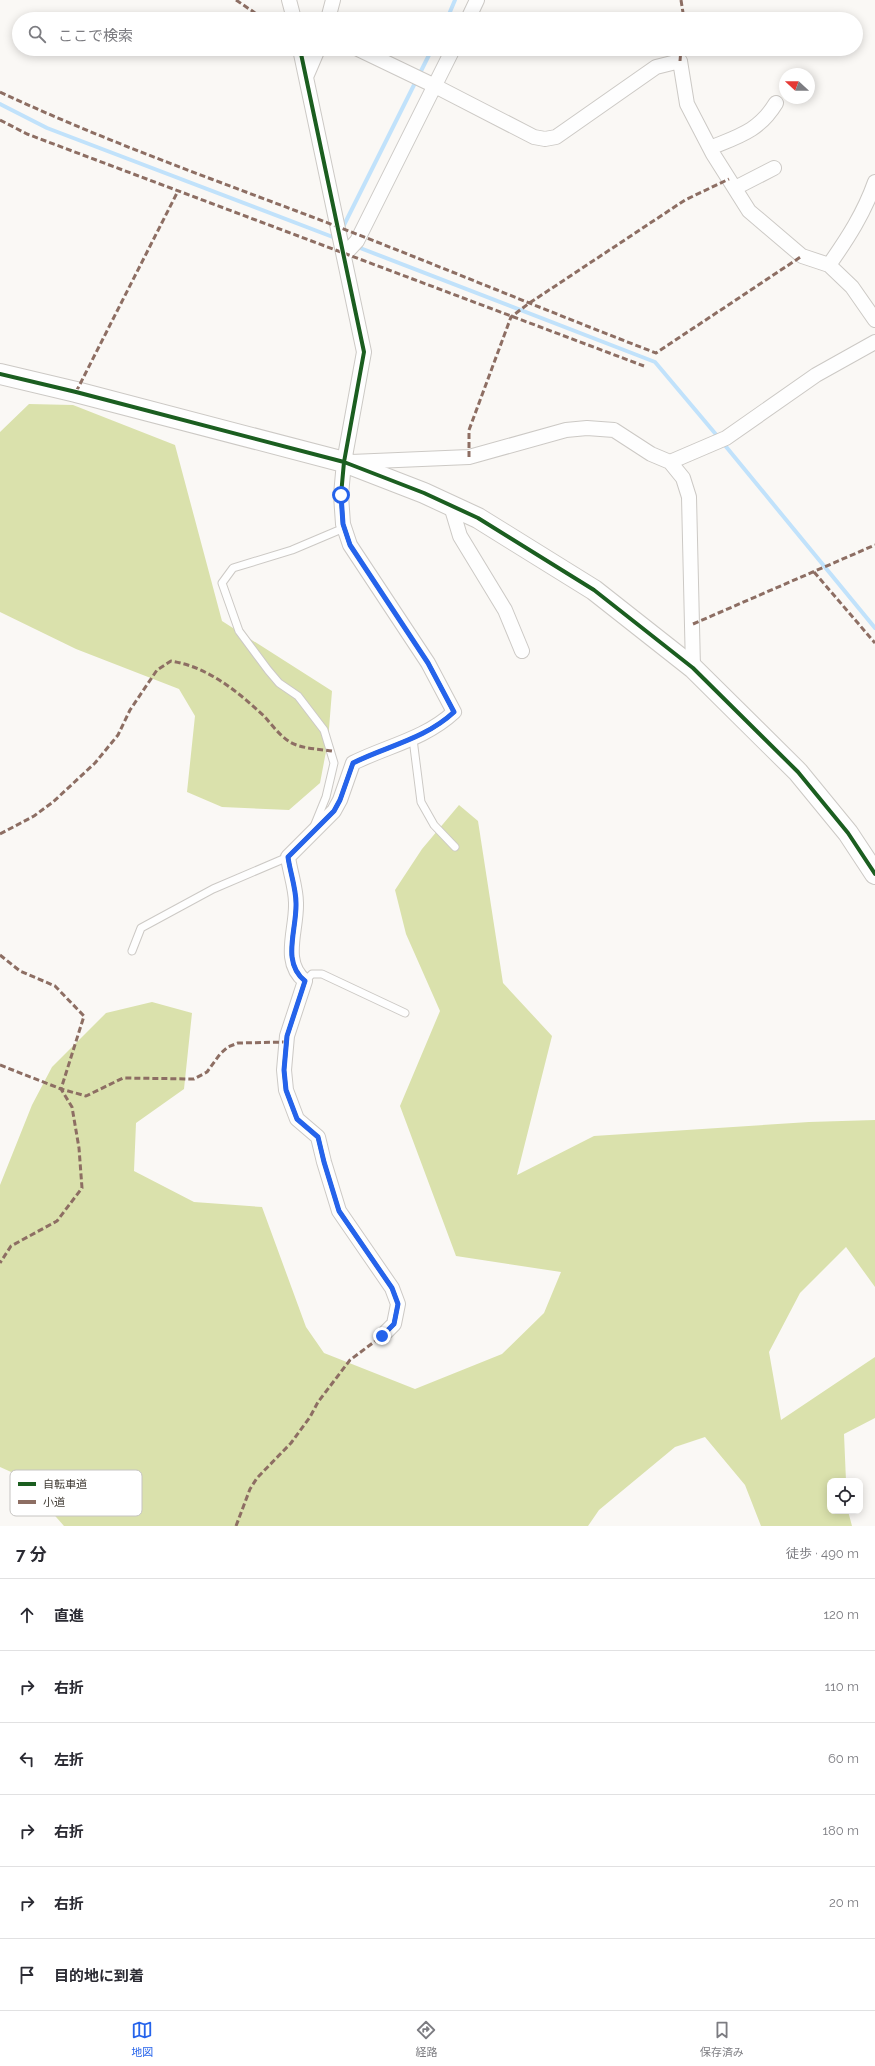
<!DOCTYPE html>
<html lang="ja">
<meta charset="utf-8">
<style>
body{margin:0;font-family:Raleway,"Noto Sans JP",sans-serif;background:#f2f2f3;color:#2b2b33}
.controls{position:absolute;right:12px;bottom:12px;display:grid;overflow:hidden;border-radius:8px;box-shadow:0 2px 10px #0003}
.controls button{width:36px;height:36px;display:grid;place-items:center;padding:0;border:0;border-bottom:1px solid #e1e1e2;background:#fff;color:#2b2b33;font:20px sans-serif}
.compass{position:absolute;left:779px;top:68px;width:36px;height:36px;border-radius:50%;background:#fff;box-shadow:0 2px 10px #0003;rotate:291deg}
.stop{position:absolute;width:12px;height:12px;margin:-9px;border:3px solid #2563eb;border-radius:50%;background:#fff}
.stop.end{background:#2563eb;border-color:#fff;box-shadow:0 1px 4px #0008}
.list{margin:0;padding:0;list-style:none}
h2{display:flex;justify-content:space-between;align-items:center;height:52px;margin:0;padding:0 16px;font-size:17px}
h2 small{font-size:13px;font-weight:400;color:#7c7c81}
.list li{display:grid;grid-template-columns:26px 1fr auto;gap:12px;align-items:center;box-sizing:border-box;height:72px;padding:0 16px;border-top:1px solid #e1e1e2}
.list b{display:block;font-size:15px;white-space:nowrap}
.list em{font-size:13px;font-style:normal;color:#7c7c81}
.icon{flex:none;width:22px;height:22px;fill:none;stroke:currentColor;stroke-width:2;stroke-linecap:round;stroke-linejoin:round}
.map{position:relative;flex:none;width:875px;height:1526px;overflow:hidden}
.search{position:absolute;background:#fff;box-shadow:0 2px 10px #0003;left:12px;right:12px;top:12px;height:44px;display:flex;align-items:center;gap:10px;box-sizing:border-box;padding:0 14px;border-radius:22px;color:#7c7c81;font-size:15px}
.sheet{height:484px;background:#fff}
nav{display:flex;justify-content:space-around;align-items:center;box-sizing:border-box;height:56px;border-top:1px solid #e1e1e2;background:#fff;font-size:11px;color:#7c7c81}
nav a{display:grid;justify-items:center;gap:2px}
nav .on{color:#2563eb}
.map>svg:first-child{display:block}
.forest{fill:#dae1ac}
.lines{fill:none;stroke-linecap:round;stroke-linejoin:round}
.stream{stroke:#c1e2fb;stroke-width:4}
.lane-casing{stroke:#ccc9c5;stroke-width:9}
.street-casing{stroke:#ccc9c5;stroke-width:16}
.secondary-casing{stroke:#ccc9c5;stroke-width:22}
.lane{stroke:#fefefe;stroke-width:7}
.street{stroke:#fefefe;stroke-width:14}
.secondary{stroke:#fefefe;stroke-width:20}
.quiet{stroke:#8d6e63;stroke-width:3;stroke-dasharray:6 3;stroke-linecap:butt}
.cycleway-casing{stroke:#fff;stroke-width:6}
.cycleway{stroke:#1b5e20;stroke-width:4}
.route{stroke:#2563eb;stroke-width:5}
.key{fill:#fff;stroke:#c6c4c2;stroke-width:1}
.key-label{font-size:11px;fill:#403b34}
</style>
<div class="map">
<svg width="875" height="1526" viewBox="0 0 875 1526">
<rect width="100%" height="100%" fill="#faf8f5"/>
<!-- forest -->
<path class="forest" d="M29 404 73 405 175 445 222 621 332 691 328 741 320 783 289 810 222 807 187 792 195 716 179 689 76 649 0 612V432Z
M459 805 478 821 503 983 552 1036 517 1175 594 1136 809 1122 875 1120V1287L846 1247 800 1293 769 1352 781 1420 875 1357V1418L844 1434 846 1481H830V1511H848L852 1526H761L745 1485 705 1437 675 1447 599 1510 588 1526H64L20 1476 0 1467V1185L32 1105 52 1067 106 1013 152 1002 192 1013 184 1089 136 1123 134 1171 194 1202 262 1207 306 1327 324 1353 415 1389 502 1354 544 1313 561 1272 456 1256 400 1106 440 1011 406 934 395 890 422 849Z"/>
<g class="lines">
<!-- stream -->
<path class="stream" d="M447 19 455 0
M0 104 47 128 338 239
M342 229 432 49
M355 246 655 362 719 438
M723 443 875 628"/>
<!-- lane casing -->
<g class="lane-casing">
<path id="lane" d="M413 739 421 802 434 825 455 847
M315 824 326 797 334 763 324 730 298 696 279 683 268 670 239 631 222 583 233 568 292 550 344 528
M132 951 141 928 213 889 288 857
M305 981 312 974H322L405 1013"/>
</g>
<!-- street casing -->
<g class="street-casing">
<path id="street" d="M289 0 294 19
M328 19 333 0
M468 19 477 0
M300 49 364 352 344 462 341 495 343 524 350 545 428 663 454 712C425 739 387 746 353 763L340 800 334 811 288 857C290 872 296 888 296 903 297 930 281 962 305 981L287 1036 284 1070 286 1090 297 1119 318 1137 324 1162 339 1211 392 1288 398 1304 394 1324 382 1336
M358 49 435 86 534 137 545 139 556 137 656 67 680 61 687 104 713 154 749 211 802 256 829 265 852 287 875 320
M306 77 318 49
M710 148C739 136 759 131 776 103
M735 188 774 168
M345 254 357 241 453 49
M829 265C848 238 864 213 875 182
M351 462 469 457 566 430 587 428 614 430 651 454 670 462 683 478 689 497 693 668
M670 462 726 438 816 375 875 342
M451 506 460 536 505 610 522 651"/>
</g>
<!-- secondary casing -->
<g class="secondary-casing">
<path id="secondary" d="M0 374 76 392 344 462 424 493 478 518 594 590 693 668 798 772 848 833 875 874"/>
</g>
<!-- lane -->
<use href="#lane" class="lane"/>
<!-- street -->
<use href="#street" class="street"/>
<!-- secondary -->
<use href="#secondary" class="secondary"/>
<!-- quiet -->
<path class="quiet" d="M236 0 264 19
M681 0 684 19
M680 61 681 49
M0 92C117 147 239 188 359 235 459 274 557 315 656 353L802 256
M0 120 27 134 644 366
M76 392 178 191
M469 457V430L511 317 528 304 685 200 729 179
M814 572 875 643
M693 624 875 545
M0 834 34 816 53 802 95 763 118 735 130 710 157 670 171 661C208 667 237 691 264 716 272 725 280 736 290 742 302 749 319 749 332 751
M0 955 20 971 55 986 84 1016 61 1089 72 1107 79 1148 82 1188 57 1221 11 1246 0 1263
M0 1065 61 1089 86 1096 123 1078 194 1079 207 1072 220 1054 228 1047 238 1043 286 1042
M236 1526 250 1489 257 1478 291 1443 310 1417 318 1402 350 1360 382 1336"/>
<!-- cycleway casing -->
<g class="cycleway-casing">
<path id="cycleway" d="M300 49 364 352 344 462 341 495 343 524 350 545 428 663 454 712C425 739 387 746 353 763L340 800 334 811 288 857C290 872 296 888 296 903 297 930 281 962 305 981L287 1036 284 1070 286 1090 297 1119 318 1137 324 1162 339 1211 392 1288 398 1304 394 1324 382 1336
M0 374 76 392 344 462 424 493 478 518 594 590 693 668 798 772 848 833 875 874"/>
</g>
<!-- cycleway -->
<use href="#cycleway" class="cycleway"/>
</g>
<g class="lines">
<!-- route -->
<path class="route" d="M341 495 343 524 350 545 428 663 454 712C425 739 387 746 353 763L340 800 334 811 288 857C290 872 296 888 296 903 297 930 281 962 305 981L287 1036 284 1070 286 1090 297 1119 318 1137 324 1162 339 1211 392 1288 398 1304 394 1324 382 1336"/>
</g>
<!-- legend -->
<rect x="10" y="1470" width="132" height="46" rx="6" class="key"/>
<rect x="18" y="1482" width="18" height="4" fill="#1b5e20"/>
<rect x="18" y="1500" width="18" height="4" fill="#8d6e63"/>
<g class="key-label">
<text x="43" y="1488">自転車道</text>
<text x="43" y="1506">小道</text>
</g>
</svg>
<div class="controls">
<button><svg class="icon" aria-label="locate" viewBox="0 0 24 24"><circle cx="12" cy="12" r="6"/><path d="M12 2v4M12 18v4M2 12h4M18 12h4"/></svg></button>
</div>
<svg class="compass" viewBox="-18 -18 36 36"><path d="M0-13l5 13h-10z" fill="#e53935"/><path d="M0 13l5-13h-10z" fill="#7c7c81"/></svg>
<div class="stop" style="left:341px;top:495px"></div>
<div class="stop end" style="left:382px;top:1336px"></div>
<div class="search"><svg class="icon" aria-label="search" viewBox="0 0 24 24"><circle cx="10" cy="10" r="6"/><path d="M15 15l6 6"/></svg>ここで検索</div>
</div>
<section class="sheet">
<h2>7 分<small>徒歩 · 490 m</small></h2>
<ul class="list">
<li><svg class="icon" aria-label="ahead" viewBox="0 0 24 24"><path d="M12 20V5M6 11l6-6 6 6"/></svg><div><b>直進</b></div><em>120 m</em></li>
<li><svg class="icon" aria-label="right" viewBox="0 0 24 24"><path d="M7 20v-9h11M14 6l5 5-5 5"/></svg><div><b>右折</b></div><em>110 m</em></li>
<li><svg class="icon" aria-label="left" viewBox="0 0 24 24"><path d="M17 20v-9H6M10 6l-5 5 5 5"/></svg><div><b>左折</b></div><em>60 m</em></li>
<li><svg class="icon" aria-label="right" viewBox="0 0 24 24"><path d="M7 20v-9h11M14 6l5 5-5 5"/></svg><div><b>右折</b></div><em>180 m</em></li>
<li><svg class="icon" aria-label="right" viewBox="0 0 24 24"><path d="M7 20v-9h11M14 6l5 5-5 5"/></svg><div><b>右折</b></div><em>20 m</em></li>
<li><svg class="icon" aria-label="arrive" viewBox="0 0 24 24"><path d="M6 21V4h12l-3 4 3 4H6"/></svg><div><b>目的地に到着</b></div></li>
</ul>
</section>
<nav>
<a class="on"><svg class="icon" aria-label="map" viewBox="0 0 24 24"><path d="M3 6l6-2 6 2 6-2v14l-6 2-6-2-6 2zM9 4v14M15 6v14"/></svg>地図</a>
<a><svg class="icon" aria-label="directions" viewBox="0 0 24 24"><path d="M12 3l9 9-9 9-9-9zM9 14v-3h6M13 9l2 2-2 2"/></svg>経路</a>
<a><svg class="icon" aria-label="saved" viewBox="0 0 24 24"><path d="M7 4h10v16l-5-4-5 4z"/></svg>保存済み</a>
</nav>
